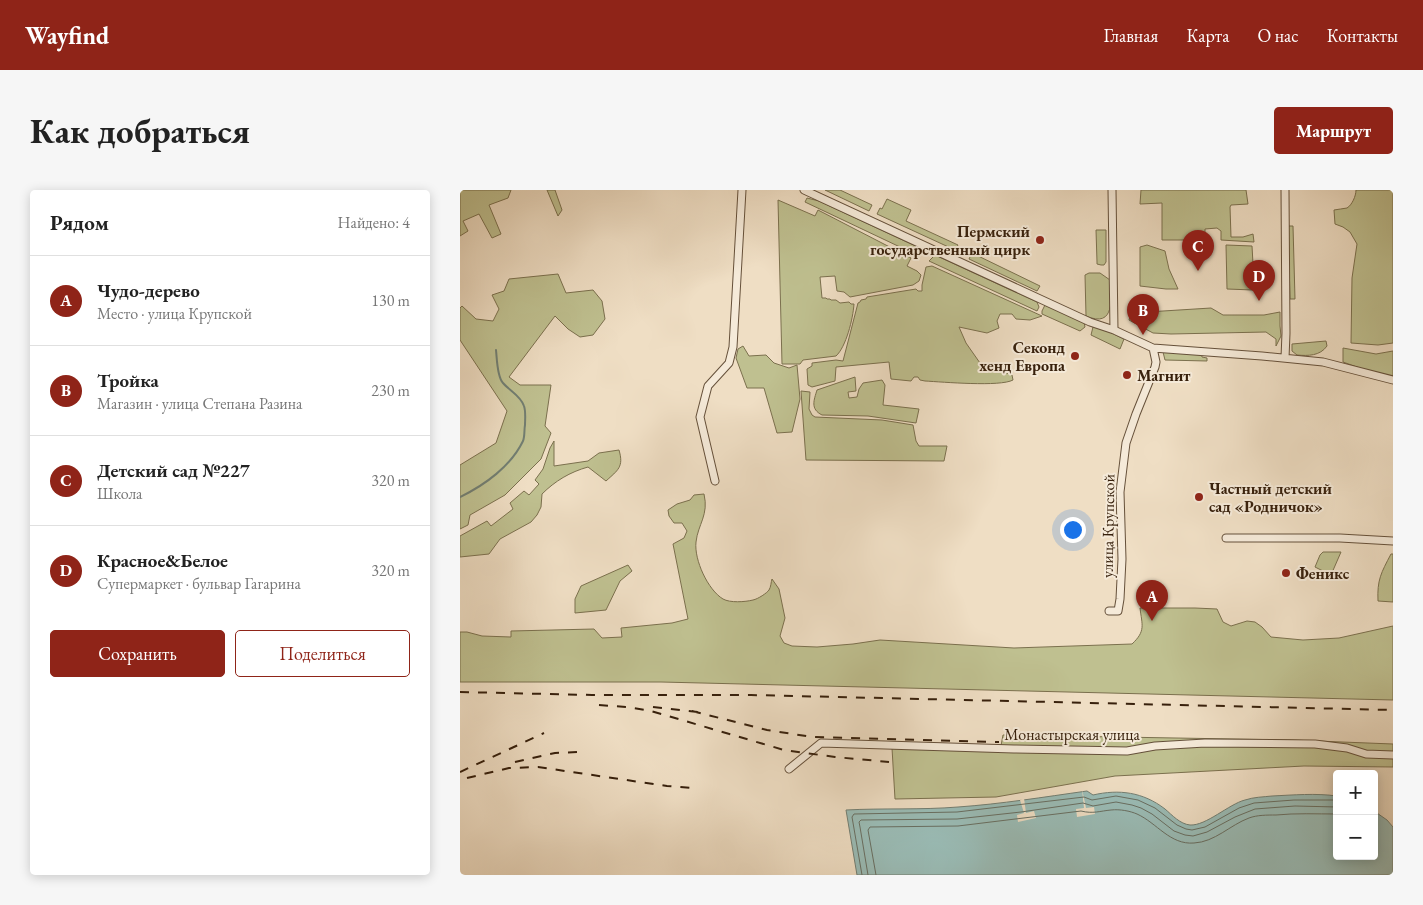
<!DOCTYPE html>
<html lang="ru">
<meta charset="utf-8">
<style>
body{margin:0;font-family:"EB Garamond",serif;background:#f6f6f6;color:#222}
.controls{position:absolute;right:15px;bottom:15px;display:grid;overflow:hidden;border-radius:5px;box-shadow:0 2px 12px #0003}
.controls button{width:45px;height:45px;display:grid;place-items:center;padding:0;border:0;border-bottom:1px solid #e0e0e0;background:#fff;color:#222;font:25px sans-serif}
.you{position:absolute;left:612px;top:339px;width:18px;height:18px;margin:-12px;border:4px solid #fff;border-radius:50%;background:#1a73e8;box-shadow:0 0 0 8px #1a73e833}
.badge{display:grid;place-items:center;width:32px;height:32px;border-radius:50%;background:#8f2418;color:#fff;font-size:16px;font-weight:700}
.pin{position:absolute;translate:-50% -41px;filter:drop-shadow(0 1px 2px #0008)}
.pin::after{content:'';position:absolute;top:26px;width:18px;height:15px;background:inherit;clip-path:polygon(0 0,100% 0,50% 100%)}
.list{margin:0;padding:0;list-style:none}
h2{display:flex;justify-content:space-between;align-items:center;height:65px;margin:0;padding:0 20px;font-size:21px}
h2 small{font-size:16px;font-weight:400;color:#767676}
.list li{display:grid;grid-template-columns:32px 1fr auto;gap:15px;align-items:center;box-sizing:border-box;height:90px;padding:0 20px;border-top:1px solid #e0e0e0}
.list b{display:block;font-size:19px;white-space:nowrap}
.list p{margin:0;font-size:16px;white-space:nowrap;color:#767676}
.list em{font-size:16px;font-style:normal;color:#767676}
.actions{display:flex;gap:10px;padding:15px 20px}
.actions a{flex:1;padding:11px 0;border:1px solid #8f2418;border-radius:5px;text-align:center;font-size:18px;color:#8f2418}
.actions .main{background:#8f2418;color:#fff}
.map{position:relative;flex:none;width:933px;height:685px;overflow:hidden;border-radius:5px}
header{display:flex;align-items:center;gap:30px;box-sizing:border-box;height:70px;padding:0 25px;background:#8f2418;color:#fff}
header strong{font-size:24px}
nav{display:flex;gap:28px;margin-inline-start:auto;font-size:18px}
.intro{display:flex;align-items:center;justify-content:space-between;box-sizing:border-box;height:120px;padding:0 30px}
h1{margin:0;font-size:35px}
.button{padding:12px 22px;border-radius:5px;background:#8f2418;color:#fff;font-size:18px;font-weight:700}
main{display:flex;gap:30px;padding:0 30px}
aside{flex:1;background:#fff;border-radius:5px;box-shadow:0 2px 12px #0003}
.map>svg:first-child{display:block}
.green{fill:#bfc090;stroke:#7b704e}
.water{fill:#9abcb6;stroke:#727e72}
.pier{fill:#efdec4}
.lines{fill:none;stroke-linecap:round;stroke-linejoin:round}
.shore{stroke:#686e61;stroke-width:1}
.stream{stroke:#727e72;stroke-width:2}
.minor-casing{stroke:#65503a;stroke-width:9}
.minor{stroke:#f5ead9;stroke-width:7}
.rail{stroke:#37200c;stroke-width:2;stroke-dasharray:9 9;stroke-linecap:butt}
.poi-dot{fill:#8f2418;stroke:#f5ead9;stroke-width:2}
.labels{text-anchor:middle;dominant-baseline:central;stroke-width:4;stroke-linejoin:round;paint-order:stroke}
.poi-label{font-size:16px;font-weight:bold;fill:#37200c;stroke:#f5ead9;text-anchor:start}
.street-label{font-size:16px;fill:#37200c;stroke:#f5ead9}
</style>
<header>
<strong>Wayfind</strong>
<nav><a>Главная</a><a>Карта</a><a>О нас</a><a>Контакты</a></nav>
</header>
<div class="intro"><h1>Как добраться</h1><a class="button">Маршрут</a></div>
<main>
<aside>
<h2>Рядом<small>Найдено: 4</small></h2>
<ul class="list">
<li><span class="badge">A</span><div><b>Чудо-дерево</b><p>Место · улица Крупской</p></div><em>130 m</em></li>
<li><span class="badge">B</span><div><b>Тройка</b><p>Магазин · улица Степана Разина</p></div><em>230 m</em></li>
<li><span class="badge">C</span><div><b>Детский сад №227</b><p>Школа</p></div><em>320 m</em></li>
<li><span class="badge">D</span><div><b>Красное&amp;Белое</b><p>Супермаркет · бульвар Гагарина</p></div><em>320 m</em></li>
</ul>
<div class="actions"><a class="main">Сохранить</a><a>Поделиться</a></div>
</aside>
<div class="map">
<svg width="933" height="685" viewBox="0 0 933 685">
<rect width="100%" height="100%" fill="#efdec4"/>
<filter id="stains"><feTurbulence type="fractalNoise" baseFrequency=".004" numOctaves="4"/><feColorMatrix values="0 0 0 0 .2 0 0 0 0 .09 0 0 0 0 .02 0 0 0 .5 -.17"/></filter>
<radialGradient id="worn" r=".72"><stop offset=".6" stop-color="#630" stop-opacity="0"/><stop offset="1" stop-color="#630" stop-opacity=".3"/></radialGradient>
<!-- green -->
<path class="green" d="M0 0H51L48 8 29 15 41 44 32 48 19 24 3 31 8 41 0 46Z
M87 0H95L102 20 98 26Z
M365 0H380L412 15 409 21Z
M681 0H786L788 14 771 15 770 17 771 47H783L793 44 794 52 761 50V41L757 38 745 39V50H702V13L680 14Z
M896 0H933V153L918 155 891 153 892 88 897 54 890 42 883 37 875 34 874 20C878 19 883 19 887 18 892 15 896 6 896 0Z
M347 8 359 11 462 59 461 64 459 66 345 12Z
M427 9 451 20 446 31 498 55 495 60 417 24 420 18 422 19Z
M318 10 355 26 358 20 451 68 447 76 457 81 461 85 459 91 453 95 390 107 384 102 377 101 375 86 360 87 362 108H366L367 109H370L371 110H376L380 113 389 112 391 114H394C393 129 386 157 376 166L343 170 340 174H322Z
M828 36H833L835 109H830Z
M636 40H646V72L644 75H641L637 74V72Z
M687 55 705 61 709 79 718 99H706L680 96V57Z
M766 55 792 56 794 91 793 100 767 99Z
M512 63 580 96 577 101 509 69Z
M475 65 577 112 579 117 577 121 469 71Z
M472 76 582 126 570 130 556 129 552 124H540L537 131 539 138 527 143 499 137 506 153 520 173 552 185 553 190C540 197 483 192 465 191L460 190 458 187H454L451 191 431 189 429 172 376 177 375 191 352 197 348 195 347 179 352 176V173L376 170 383 171 398 113 400 112 401 110 406 109 407 107 456 99 458 101H462V95L466 77Z
M629 83H640L650 90C651 107 656 139 626 126L625 85Z
M98 84 106 103 133 100 142 111 145 129 133 145 120 147 108 139 95 126 49 187 60 195H91L85 236 91 243 81 269 45 305 10 325 8 335 0 339V275L36 253 47 221 0 150V118L2 116 16 129 33 131 39 119 32 105 44 101 49 89Z
M585 115 624 132 625 137 620 141 582 124V121Z
M751 118 763 125H804L820 122V136L821 146 816 156V149L806 142 711 144 693 143 669 130 671 123Z
M635 135 664 149 660 159 631 145 633 137Z
M866 151 867 156C860 166 848 166 837 165L832 161V154Z
M283 156 289 166 306 165 314 173 329 178 337 175 340 209 332 242 317 243 304 198H287L276 168 278 159Z
M883 158 916 164 933 161V190L883 172Z
M703 162 741 163 742 167 747 168V171L705 170Z
M395 187 396 201 388 202 389 208 397 207 399 199 403 193 422 190 425 195 423 215 459 219 456 233 408 226 362 225C350 219 354 210 357 200Z
M341 201 350 202 349 219 352 225 355 227 422 230 453 235 456 251 459 256H487L484 271 346 270Z
M94 251V276L128 271 139 263 159 260C164 277 158 280 146 291L128 277C110 282 95 291 82 304L81 317 77 325 71 332 40 349 29 364 0 367V346L27 331 31 336 53 319 50 313 64 301 69 305 79 294 75 290 83 279 90 258Z
M244 304C249 325 238 334 236 352 234 370 248 400 263 409 270 413 285 412 293 410 298 409 307 403 309 400 311 397 311 392 312 389L319 399 325 428 320 446 324 453 332 456 357 457 393 454 420 450 554 458 672 454C686 441 682 435 680 418H735L757 419 763 432 771 436 787 431 795 432 802 437 811 447 843 450 879 448 933 436V510L201 492H0V442H7L22 446 51 447V441L134 439 142 448 162 447 161 438 212 433 228 429 213 354 224 348 227 341 222 333H214L209 326 208 320 217 314 230 310 234 305Z
M863 362H881L871 385 855 377 860 365Z
M931 364H933V412L918 411C917 390 921 383 931 364Z
M168 375 172 381 160 391 146 420 115 423V409L121 396Z
M543 545 831 550 933 554V577L844 576 655 586 536 607 435 609 432 558 540 561Z"/>
<!-- water -->
<path class="water" d="M627 601 633 605C659 599 683 602 705 619 712 625 720 634 730 635 746 636 769 614 785 610 794 607 803 607 812 606 833 605 856 603 877 606V666H914V621L927 630 933 637V685H397L386 620C423 618 461 620 498 617 541 614 584 607 627 601Z"/>
<!-- pier -->
<path class="pier" d="M622 599 626 618 634 617 635 624 617 627 616 619 624 618Z
M564 608 566 623 574 621 576 628 558 632 557 625 564 623 560 610Z"/>
<g class="lines">
<!-- shore -->
<path class="shore" d="M402 685 392 627 394 624 497 622 624 607 632 610 656 606 678 610 695 618 717 635 726 639 732 640 745 637 779 618 794 613 834 610H877
M408 685 400 637 399 632 401 630 497 629 561 622 623 613 633 616 656 612 672 615 681 618 692 624 714 641 725 645 733 646 747 642 775 627 795 619 835 616 877 617
M416 685 408 640 410 637 498 636 621 621C633 624 640 621 651 620 660 619 670 621 677 624 697 633 710 655 734 653 755 652 770 635 789 628 797 625 807 625 816 625 836 623 856 624 877 624"/>
<!-- stream -->
<path class="stream" d="M0 307C25 295 51 276 63 251 65 246 64 240 65 235 65 229 66 222 64 216 61 206 50 201 43 193 37 187 37 169 36 160"/>
<!-- minor casing -->
<g class="minor-casing">
<path id="minor" d="M344 0 630 132 654 140 693 158 802 166 863 172 933 190
M652 0 654 140
M825 168 826 143 825 0
M255 291 240 227 248 196 269 173 273 157 282 0
M766 348H880L933 351
M649 421H658L660 409 662 369 660 302 666 253 676 224 695 177 696 172 693 158
M329 579 361 553 554 559 667 561 695 556 745 553 855 554 887 558 906 564 933 565"/>
</g>
<!-- minor -->
<use href="#minor" class="minor"/>
<!-- rail -->
<path class="rail" d="M0 502 132 505H291L933 520
M139 515 167 517 191 521 324 560 375 567 429 572
M193 517 238 522
M232 521 307 540 352 547 539 552
M55 572 95 563 120 562
M0 582 84 543
M7 588 49 578 78 577 207 596 231 598"/>
</g>
<!-- markers -->
<g class="poi-dot">
<circle cx="580" cy="50" r="5"/>
<circle cx="615" cy="166" r="5"/>
<circle cx="667" cy="185" r="5"/>
<circle cx="739" cy="307" r="5"/>
<circle cx="826" cy="383" r="5"/>
</g>
<g class="labels">
<!-- poi labels -->
<g class="poi-label">
<text x="570" y="41" text-anchor="end">Пермский<tspan x="570" dy="18">государственный цирк</tspan></text>
<text x="605" y="157" text-anchor="end">Секонд<tspan x="605" dy="18">хенд Европа</tspan></text>
<text x="677" y="185">Магнит</text>
<text x="749" y="298">Частный детский<tspan x="749" dy="18">сад «Родничок»</tspan></text>
<text x="836" y="383">Феникс</text>
</g>
<!-- street labels -->
<g class="street-label">
<text transform="translate(648 336) rotate(-89)">улица Крупской</text>
<text x="612" y="544">Монастырская улица</text>
</g>
</g>
<rect width="100%" height="100%" filter="url(#stains)"/>
<rect width="100%" height="100%" fill="url(#worn)"/>
</svg>
<div class="controls">
<button>+</button>
<button>−</button>
</div>
<div class="you"></div>
<div class="pin badge" style="left:692px;top:431px">A</div>
<div class="pin badge" style="left:683px;top:145px">B</div>
<div class="pin badge" style="left:738px;top:81px">C</div>
<div class="pin badge" style="left:799px;top:111px">D</div>
</div>
</main>
